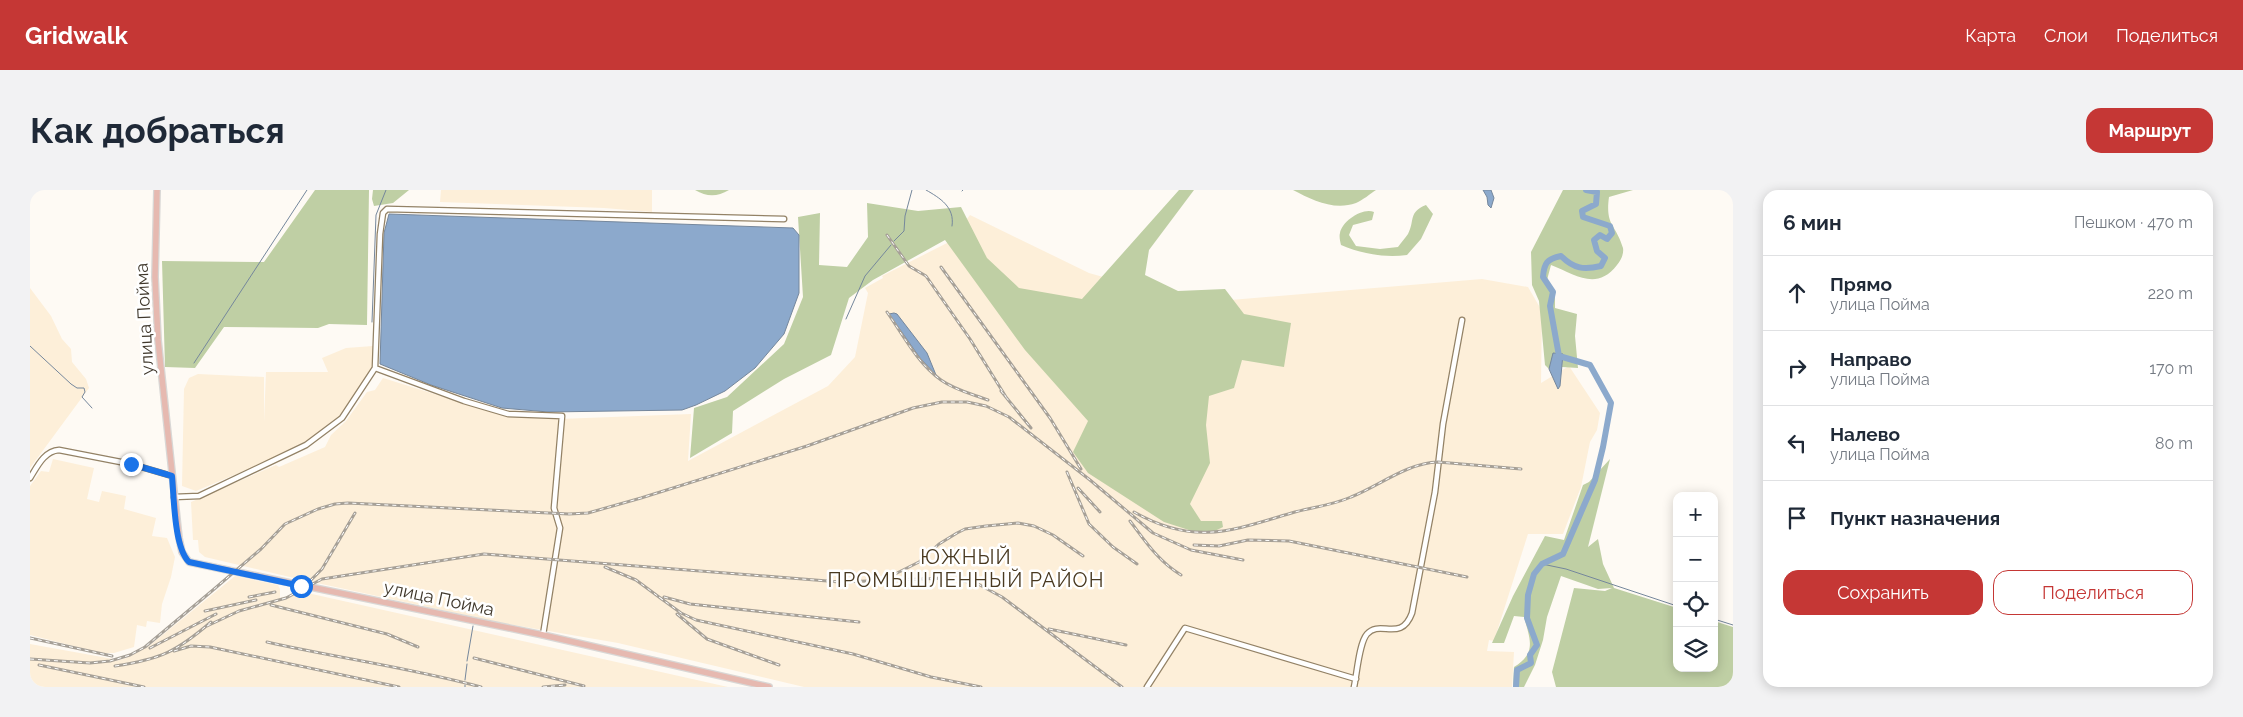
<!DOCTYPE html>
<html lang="ru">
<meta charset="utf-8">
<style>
body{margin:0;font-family:Raleway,sans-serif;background:#f2f2f3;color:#1f2937}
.controls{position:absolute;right:15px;bottom:15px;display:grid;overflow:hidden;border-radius:10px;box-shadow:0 2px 12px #0003}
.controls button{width:45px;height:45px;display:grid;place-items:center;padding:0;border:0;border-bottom:1px solid #e0e1e3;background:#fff;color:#1f2937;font:25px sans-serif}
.stop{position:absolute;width:15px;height:15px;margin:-11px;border:4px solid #1a73e8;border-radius:50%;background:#fff}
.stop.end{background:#1a73e8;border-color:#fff;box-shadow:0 1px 5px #0008}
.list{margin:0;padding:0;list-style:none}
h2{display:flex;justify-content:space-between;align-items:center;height:65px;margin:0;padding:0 20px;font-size:21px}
h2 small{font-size:16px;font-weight:400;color:#747a83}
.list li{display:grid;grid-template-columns:32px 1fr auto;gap:15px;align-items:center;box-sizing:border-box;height:75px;padding:0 20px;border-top:1px solid #e0e1e3}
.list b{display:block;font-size:19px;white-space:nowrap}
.list p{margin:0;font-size:16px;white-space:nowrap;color:#747a83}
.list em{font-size:16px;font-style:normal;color:#747a83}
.actions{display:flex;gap:10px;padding:15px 20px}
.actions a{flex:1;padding:11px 0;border:1px solid #c53735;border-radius:15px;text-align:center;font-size:18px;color:#c53735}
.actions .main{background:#c53735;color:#fff}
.icon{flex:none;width:28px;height:28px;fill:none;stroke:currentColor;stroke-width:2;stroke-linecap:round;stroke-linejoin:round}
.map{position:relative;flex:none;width:1703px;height:497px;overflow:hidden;border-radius:15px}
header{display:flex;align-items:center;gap:30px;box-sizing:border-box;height:70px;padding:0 25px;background:#c53735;color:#fff}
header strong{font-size:24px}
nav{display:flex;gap:28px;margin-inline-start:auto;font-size:18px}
.intro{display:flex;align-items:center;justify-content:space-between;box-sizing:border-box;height:120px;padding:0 30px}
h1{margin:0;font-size:35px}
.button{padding:12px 22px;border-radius:15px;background:#c53735;color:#fff;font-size:18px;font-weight:700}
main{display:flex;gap:30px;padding:0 30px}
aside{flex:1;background:#fff;border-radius:15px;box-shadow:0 2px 12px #0003}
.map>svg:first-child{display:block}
.built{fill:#fdefd9}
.green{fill:#bfcfa4}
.water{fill:#8ca9cc;stroke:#75879c}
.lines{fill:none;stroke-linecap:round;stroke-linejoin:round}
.stream{stroke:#75879c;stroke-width:1}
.river{stroke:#8ca9cc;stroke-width:6}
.minor-casing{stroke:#938266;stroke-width:7}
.major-casing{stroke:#d9d7d5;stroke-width:8}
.minor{stroke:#fff;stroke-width:4.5}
.major{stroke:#e6b9b0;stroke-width:5.5}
.rail-casing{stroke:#a6a097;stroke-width:3}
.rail{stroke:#fff;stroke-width:1;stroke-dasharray:4;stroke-linecap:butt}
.route{stroke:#1a73e8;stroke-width:6}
.labels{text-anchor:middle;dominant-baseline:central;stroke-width:5;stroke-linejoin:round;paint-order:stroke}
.street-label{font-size:18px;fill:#40382c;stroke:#fff}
.quarter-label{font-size:20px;letter-spacing:1px;fill:#493920;stroke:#fff}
</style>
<header>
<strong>Gridwalk</strong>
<nav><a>Карта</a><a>Слои</a><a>Поделиться</a></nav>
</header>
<div class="intro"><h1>Как добраться</h1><a class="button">Маршрут</a></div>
<main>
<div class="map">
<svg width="1703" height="497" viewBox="0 0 1703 497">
<rect width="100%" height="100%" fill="#fefaf4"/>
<!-- built -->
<path class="built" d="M411 0H622V22L574 18 410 12Z
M940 25 1059 83 1165 113 1452 89 1498 97 1512 121 1511 193 1539 176 1570 223 1567 240 1560 252 1551 297 1533 344H1498L1464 451 1459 450 1457 461 1484 462 1482 497H774L588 453 467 432 264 388 175 367 169 362 168 350H163L161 312 246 275 249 277 295 257 301 245 316 231 337 202 345 200 353 188 475 226 529 229 661 224 658 271 798 196 825 167 838 103 835 98 853 88 852 86 919 52Z
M0 98 21 126 32 149 41 159 42 172 56 189 59 198 0 278Z
M343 156V178L335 192 310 226 282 248 233 273 166 301 152 296 154 199 159 188 168 184 234 187V232L236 182H298L292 168 316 158Z
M23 269 64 278 57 309 69 312 72 301 96 306 94 319 126 328 122 346 137 348 145 367 141 387 132 414 130 433 117 431 116 437 107 435 104 457 84 463H71L0 445V296L11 281 19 282Z
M205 386 248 395 250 399V408L273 402 698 497H0V454L83 469 85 471 94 469 119 456Z"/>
<!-- green -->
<path class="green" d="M285 0H339L337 135 299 134 288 138 194 137 165 178 135 177 132 71 234 72Z
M343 0H379L363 13 344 16 342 9Z
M665 0H699C687 7 677 7 665 0Z
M1149 0H1164L1119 60 1115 85 1148 101 1195 99 1214 124 1261 133 1254 177 1212 170 1204 198 1179 206 1176 235 1180 273 1160 314 1171 331H1192L1193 337 1185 341H1162L1134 332 1058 283 1043 262 1058 231 995 160 915 50 843 90 819 108 801 165 754 189 703 221 702 243 660 268 664 218 697 207 754 154 773 107 768 27 790 23 789 75 817 77 838 47 837 13 888 21 931 17 957 68 989 98 1052 109Z
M1263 0H1346C1340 4 1333 10 1326 13 1304 21 1282 10 1263 0Z
M1533 0H1603L1579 7C1575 36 1586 34 1593 58 1594 64 1591 70 1587 75 1566 102 1545 84 1521 75L1517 90 1525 101V118L1547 124 1545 146 1548 178 1532 177 1533 165 1524 163 1519 179 1515 175 1509 111 1502 95 1501 62Z
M1396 15 1403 24 1391 49 1377 65C1355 68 1332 64 1311 55 1310 51 1309 46 1310 43 1312 31 1333 17 1344 22L1342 30 1323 35 1319 45 1326 56 1350 59 1368 57C1371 53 1375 48 1378 44 1385 31 1378 22 1396 15Z
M1580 269 1558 357 1568 349 1573 374 1584 398 1647 418V478H1684V431L1703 437V497H1526L1522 482 1544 398 1575 401 1582 398 1568 399 1531 386 1517 427 1513 450 1505 475 1494 497H1483L1484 477C1507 463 1500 449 1494 427L1484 426 1474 453H1462L1483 406 1515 346 1534 350 1553 295 1559 292Z"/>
<!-- water -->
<path class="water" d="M1453 0H1461L1464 8 1461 18 1458 15 1457 7Z
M359 24 763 38 769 45V103L754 144 725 178 695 201 666 215 652 220 518 222 472 218 401 195 350 174 354 43Z
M864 123 867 124 897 163 906 185 890 168 859 124Z
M1523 163 1533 164 1530 196 1528 199 1519 179Z"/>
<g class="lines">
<!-- stream -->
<path class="stream" d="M896 0C910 8 925 17 922 36
M932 1 933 0
M864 51 874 41 875 26 882 0
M816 129 835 86 861 55
M342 132 346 25 356 0
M0 156 41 194 47 198H54L55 202 52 207 62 218
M164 173 277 0
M1512 374 1536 379 1647 416
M1684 429 1703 435
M437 471 443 436
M435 490 437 474
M435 497V495"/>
<!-- river -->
<path class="river" d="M1486 497 1487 480 1501 473 1500 465 1507 455 1497 428 1498 405 1504 384 1512 374 1533 364 1565 290 1573 257 1581 213 1560 175 1529 166 1520 116 1523 102 1513 87C1514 73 1517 69 1531 66 1544 79 1554 80 1571 76L1575 68 1567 61 1564 50 1570 45 1577 49 1582 43 1580 36 1553 27 1552 21 1566 14 1567 2 1556 0"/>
<!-- minor casing -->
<g class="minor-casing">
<path id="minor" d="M345 178 434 211 478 224 532 226 524 318 530 338 513 445
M0 288C7 277 14 261 29 260L101 274 142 286
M144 307 169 306 276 255 312 228 345 178 350 44 353 23 357 19 754 29
M1117 497 1155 438 1326 489
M1324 497C1327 484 1329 453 1337 444 1350 429 1371 453 1382 423L1405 302 1413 234 1432 130"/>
</g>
<!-- major casing -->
<g class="major-casing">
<path id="major" d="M127 0 125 87 128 150 149 348 152 362 159 372 513 445 739 497"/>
</g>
<!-- minor -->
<use href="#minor" class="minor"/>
<!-- major -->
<use href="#major" class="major"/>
<!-- rail casing -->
<g class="rail-casing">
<path id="rail" d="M857 45 879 76 896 86 940 149 976 207
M911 77 1020 228 1051 279
M857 122C873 145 888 174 911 190 925 200 942 204 958 210
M971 201 1001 238
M1037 282 1059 334 1083 357 1107 374
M1048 298 1070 322
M1104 322C1166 357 1203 340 1265 322 1284 317 1303 315 1321 307 1349 296 1377 273 1408 272L1491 279
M1100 331C1116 352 1128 371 1151 385
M1164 355 1189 356 1218 350 1259 351 1437 387
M575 377 606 390 633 410
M857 388 889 372 909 354 927 343 935 339 956 336 988 333 1004 336 1023 345 1053 366
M280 391 292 379 325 323
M219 407 245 402
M629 407 651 423 666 430 823 464 901 487 951 497
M634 407 660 414 829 432
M241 415 357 444 388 457
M175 421 226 410
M647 424 677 449 749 475
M177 436 209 421 256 408 292 389 454 364 810 392 918 388 948 394 972 407 1092 497
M1019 439 1096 455
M0 448 82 466
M237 452C308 468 381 478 451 497
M120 458 186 424
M144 461 161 456 180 457 369 497
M444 468 554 496
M0 469 60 473 80 471 100 465 115 457 183 400 231 359 255 334 288 319 305 314 318 313 539 324 558 323 611 308 777 256 883 218 912 212H937L956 216 979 227 1060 290 1123 343 1161 360 1213 370
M9 475 114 497
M85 476C131 469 146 462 181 432
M0 494 6 497
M513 497 535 495"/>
</g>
<!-- rail -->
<use href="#rail" class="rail"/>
</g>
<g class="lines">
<!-- route -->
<path class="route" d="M101 274 142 286C144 307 144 357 159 372L271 396"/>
</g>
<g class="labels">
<!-- street labels -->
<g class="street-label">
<text transform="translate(114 129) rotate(-93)">улица Пойма</text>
<text transform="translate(409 408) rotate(12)">улица Пойма</text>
</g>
<!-- quarter labels -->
<g class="quarter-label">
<text x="936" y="367">ЮЖНЫЙ<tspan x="936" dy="23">ПРОМЫШЛЕННЫЙ РАЙОН</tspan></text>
</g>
</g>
</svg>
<div class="controls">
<button>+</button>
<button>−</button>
<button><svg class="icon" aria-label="locate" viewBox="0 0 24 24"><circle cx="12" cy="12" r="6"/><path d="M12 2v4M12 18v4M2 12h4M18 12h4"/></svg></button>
<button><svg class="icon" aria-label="layers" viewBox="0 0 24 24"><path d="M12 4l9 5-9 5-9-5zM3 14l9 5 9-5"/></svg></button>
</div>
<div class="stop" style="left:271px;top:396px"></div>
<div class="stop end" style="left:101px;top:274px"></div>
</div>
<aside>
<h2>6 мин<small>Пешком · 470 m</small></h2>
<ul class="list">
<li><svg class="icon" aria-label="ahead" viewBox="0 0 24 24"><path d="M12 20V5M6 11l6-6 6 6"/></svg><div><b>Прямо</b><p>улица Пойма</p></div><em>220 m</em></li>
<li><svg class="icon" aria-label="right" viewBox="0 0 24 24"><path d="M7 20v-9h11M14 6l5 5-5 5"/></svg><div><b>Направо</b><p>улица Пойма</p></div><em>170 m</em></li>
<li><svg class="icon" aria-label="left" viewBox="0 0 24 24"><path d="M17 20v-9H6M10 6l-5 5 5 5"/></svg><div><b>Налево</b><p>улица Пойма</p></div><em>80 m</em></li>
<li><svg class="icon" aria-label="arrive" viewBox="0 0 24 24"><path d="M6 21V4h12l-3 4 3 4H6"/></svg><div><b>Пункт назначения</b></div></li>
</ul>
<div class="actions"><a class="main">Сохранить</a><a>Поделиться</a></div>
</aside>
</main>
